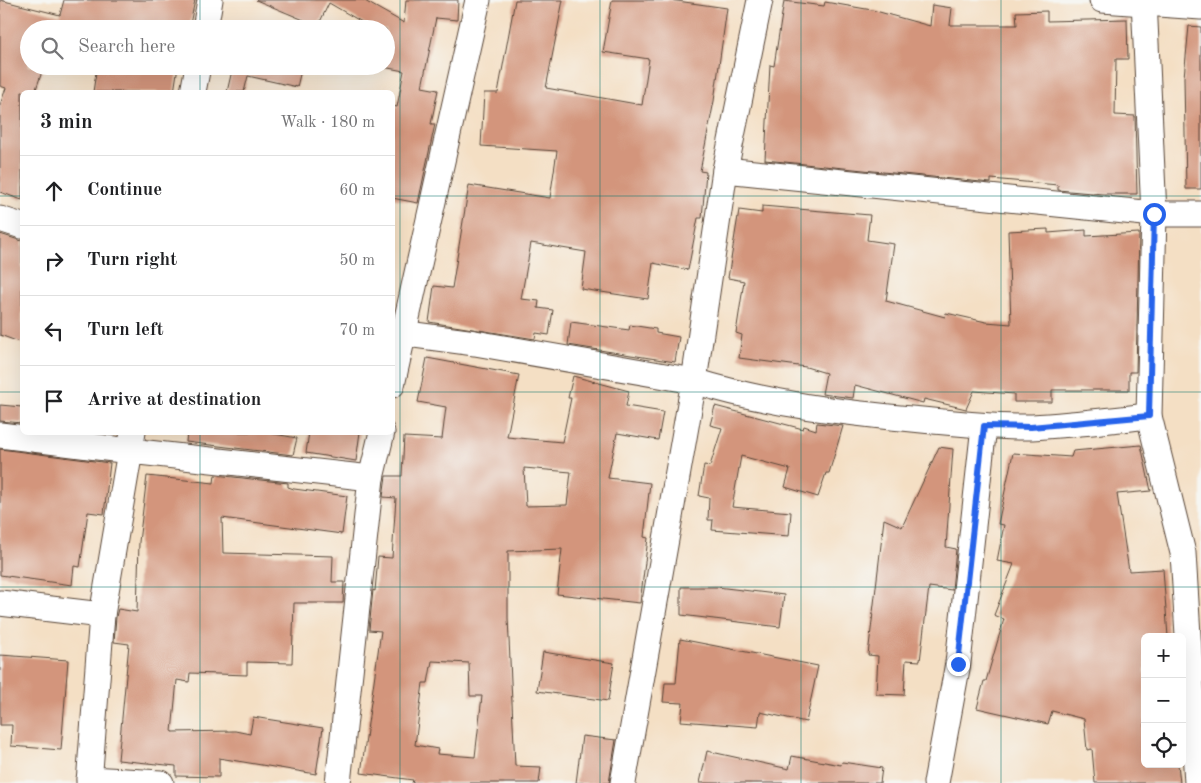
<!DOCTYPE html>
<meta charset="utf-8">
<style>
body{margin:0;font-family:"Old Standard TT",serif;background:#f2f2f2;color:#202124}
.controls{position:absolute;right:15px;bottom:15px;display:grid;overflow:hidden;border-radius:8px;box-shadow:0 5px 20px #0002}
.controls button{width:45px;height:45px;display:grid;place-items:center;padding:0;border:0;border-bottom:1px solid #e0e0e0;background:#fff;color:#202124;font:25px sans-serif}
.stop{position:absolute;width:15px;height:15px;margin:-11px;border:4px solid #2563eb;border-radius:50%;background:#fff}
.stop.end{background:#2563eb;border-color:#fff;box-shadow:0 1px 5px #0008}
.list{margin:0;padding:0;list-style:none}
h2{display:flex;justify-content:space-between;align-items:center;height:65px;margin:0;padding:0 20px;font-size:21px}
h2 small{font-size:16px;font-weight:400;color:#757577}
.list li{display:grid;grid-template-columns:32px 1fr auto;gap:15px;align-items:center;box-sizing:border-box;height:70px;padding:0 20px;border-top:1px solid #e0e0e0}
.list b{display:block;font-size:19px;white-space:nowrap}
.list em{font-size:16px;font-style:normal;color:#757577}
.icon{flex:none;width:28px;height:28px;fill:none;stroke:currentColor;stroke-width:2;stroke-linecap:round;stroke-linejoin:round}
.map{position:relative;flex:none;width:1201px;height:783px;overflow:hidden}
.search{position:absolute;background:#fff;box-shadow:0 5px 20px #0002;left:20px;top:20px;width:375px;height:55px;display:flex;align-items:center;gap:12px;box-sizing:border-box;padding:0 18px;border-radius:28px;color:#757577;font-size:19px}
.panel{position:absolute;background:#fff;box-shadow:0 5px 20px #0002;left:20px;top:90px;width:375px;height:345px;border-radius:8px}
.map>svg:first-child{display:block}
.building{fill:#d3957b;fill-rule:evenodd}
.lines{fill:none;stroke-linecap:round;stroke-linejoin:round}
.street-casing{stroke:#574537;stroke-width:27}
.street{stroke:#fff;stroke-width:25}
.route{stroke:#2563eb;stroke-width:6}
.grid{fill:none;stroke:#0f766e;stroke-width:1;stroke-opacity:0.55}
</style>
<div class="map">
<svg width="1201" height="783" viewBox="0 0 1201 783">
<rect width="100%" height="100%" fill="#f6f6f2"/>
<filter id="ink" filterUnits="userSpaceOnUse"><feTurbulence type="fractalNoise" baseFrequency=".02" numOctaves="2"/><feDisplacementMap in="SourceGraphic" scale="10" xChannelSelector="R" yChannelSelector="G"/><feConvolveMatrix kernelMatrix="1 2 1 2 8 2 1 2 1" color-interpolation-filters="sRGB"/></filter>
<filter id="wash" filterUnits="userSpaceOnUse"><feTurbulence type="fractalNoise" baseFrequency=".0096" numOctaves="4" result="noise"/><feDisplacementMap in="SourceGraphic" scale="20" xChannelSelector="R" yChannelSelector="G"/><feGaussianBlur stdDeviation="1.12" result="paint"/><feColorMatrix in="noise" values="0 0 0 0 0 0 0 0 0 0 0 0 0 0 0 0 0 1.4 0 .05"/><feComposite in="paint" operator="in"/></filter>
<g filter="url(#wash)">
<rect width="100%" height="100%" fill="#f4dfc4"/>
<g id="blocks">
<g class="building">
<path d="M 0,0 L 60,15 L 64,0 L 195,0 L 189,29 L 29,29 L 29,66 L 44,66 L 35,92 L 22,92 L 22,200 L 0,192 L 0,105 L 6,88 L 0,86 Z"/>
<path d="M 256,0 L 363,0 L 404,23 L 406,0 L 458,0 L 457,20 L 436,18 L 422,87 L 438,90 L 431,124 L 435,124 L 418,203 L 392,198 L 392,106 L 397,107 L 404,71 L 383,67 L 386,66 L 389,37 L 386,35 L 386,29 L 374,29 L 329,3 L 318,26 Z"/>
<path d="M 515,0 L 563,0 L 546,88 L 642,105 L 649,59 L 603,52 L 612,0 L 670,0 L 727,8 L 714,101 L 700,171 L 706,172 L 702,218 L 698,218 L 688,270 L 653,263 L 648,299 L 581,289 L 586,252 L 531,243 L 521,299 L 539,301 L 538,308 L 553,310 L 549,335 L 536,333 L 535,339 L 429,322 L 434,286 L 452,288 L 469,185 L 550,198 L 557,151 L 481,146 L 484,93 L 498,93 Z"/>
<path d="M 784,1 L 824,6 L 825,2 L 872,10 L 930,26 L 932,5 L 952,8 L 950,25 L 1017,25 L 1016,12 L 1047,11 L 1047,21 L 1127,19 L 1128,59 L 1116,59 L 1115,115 L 1135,116 L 1137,194 L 1103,194 L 1058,190 L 1058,185 L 991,179 L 991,183 L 765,160 L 770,65 L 774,66 Z"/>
<path d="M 1189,26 L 1201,27 L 1201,189 L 1186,189 L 1184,77 Z"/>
<path d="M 97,66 L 178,66 L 174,92 L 93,92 Z"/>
<path d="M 233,66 L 302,66 L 297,87 L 248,76 L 244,92 L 227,92 Z"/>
<path d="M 762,206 L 870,215 L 867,240 L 894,244 L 886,301 L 945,317 L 946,313 L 986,322 L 1011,324 L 1008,231 L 1048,229 L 1048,233 L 1086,230 L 1086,236 L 1139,233 L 1136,372 L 1129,372 L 1129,390 L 1052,390 L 1052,402 L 1014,402 L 1014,394 L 974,391 L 966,409 L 924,399 L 923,403 L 855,385 L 853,398 L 822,394 L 826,373 L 806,367 L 739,358 L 742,335 L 736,333 L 744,281 L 728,278 L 739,210 L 762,213 Z"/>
<path d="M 0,234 L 22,241 L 22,343 L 0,335 Z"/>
<path d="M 571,322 L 629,330 L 630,325 L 656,329 L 656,333 L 679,337 L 675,362 L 568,345 Z"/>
<path d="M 427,358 L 519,375 L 507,437 L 562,442 L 571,398 L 568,398 L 573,376 L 629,391 L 626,406 L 663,412 L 658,440 L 617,433 L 608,478 L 650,483 L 644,537 L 648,538 L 640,603 L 557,594 L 562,549 L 508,551 L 508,618 L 515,766 L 541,767 L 539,783 L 412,783 L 413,780 L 361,773 L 381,631 L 369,630 L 373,590 L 375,591 L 378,557 L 392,558 L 396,498 L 383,497 L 386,476 L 402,476 L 404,437 L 442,439 L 446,407 L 418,402 ZM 524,468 L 571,472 L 567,505 L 526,506 ZM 432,661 L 469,663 L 470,696 L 482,696 L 475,757 L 437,754 L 438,749 L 415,745 L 423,683 L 428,683 Z"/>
<path d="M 0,405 L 22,407 L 22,423 L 0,421 Z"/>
<path d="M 715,406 L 803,429 L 804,426 L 816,430 L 817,423 L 843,426 L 829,473 L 826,473 L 818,497 L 785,487 L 790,469 L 741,456 L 732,507 L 791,512 L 789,536 L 712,530 L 713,520 L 708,520 L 709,498 L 699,496 L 704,465 L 710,466 L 722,428 L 710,425 Z"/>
<path d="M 187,432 L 263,432 L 297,438 L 293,455 L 186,442 Z"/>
<path d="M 309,432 L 360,432 L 356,461 L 306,453 Z"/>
<path d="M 1141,445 L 1151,491 L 1117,494 L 1129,571 L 1163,569 L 1168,637 L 1145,637 L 1145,764 L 1178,764 L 1180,783 L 1095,783 L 1092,749 L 1087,750 L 1084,719 L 1052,711 L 1048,724 L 977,708 L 984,681 L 986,681 L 1004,619 L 994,615 L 1014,564 L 997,561 L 1004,525 L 998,524 L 1013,453 L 1071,457 L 1073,451 Z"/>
<path d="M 939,447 L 953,449 L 946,547 L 956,549 L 952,590 L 929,587 L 920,661 L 906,660 L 904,695 L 876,694 L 878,656 L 868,655 L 884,519 L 902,527 Z"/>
<path d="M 0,449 L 110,463 L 104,514 L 88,512 L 80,567 L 74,566 L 72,585 L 0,575 Z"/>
<path d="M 215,475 L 288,483 L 288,487 L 294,489 L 347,496 L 342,534 L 222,518 L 223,553 L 333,556 L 332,582 L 344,582 L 343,603 L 294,603 L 292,663 L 247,662 L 247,675 L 190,673 L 189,682 L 177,680 L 172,732 L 235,731 L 250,734 L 253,717 L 323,728 L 316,774 L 219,758 L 219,777 L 176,776 L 176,766 L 118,760 L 129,644 L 114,642 L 116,617 L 118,609 L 137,612 L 139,542 L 147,476 L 214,483 Z"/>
<path d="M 681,587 L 717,587 L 784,595 L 780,627 L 681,615 Z"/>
<path d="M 680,639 L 818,666 L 806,722 L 760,712 L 758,727 L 681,721 L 683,703 L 663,702 L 665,683 L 676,683 Z"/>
<path d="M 543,652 L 614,663 L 608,701 L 537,691 Z"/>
<path d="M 0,655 L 68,660 L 61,750 L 11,746 L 12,725 L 0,725 Z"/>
<path d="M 582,736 L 616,740 L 609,783 L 576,783 Z"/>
<path d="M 707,751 L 789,769 L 792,756 L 841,765 L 842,762 L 882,768 L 880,783 L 700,783 Z"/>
</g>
</g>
</g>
<g filter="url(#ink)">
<use href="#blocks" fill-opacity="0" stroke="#574537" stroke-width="1"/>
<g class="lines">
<g class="street-casing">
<g id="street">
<path d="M 1102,0 L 1201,7"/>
<path d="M 1144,0 L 1154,214 L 1149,416 L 1183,553 L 1197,783"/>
<path d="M 205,29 L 210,0"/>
<path d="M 193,92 L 198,66"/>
<path d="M 725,170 L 1154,214 L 1201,214"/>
<path d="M 0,219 L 22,226"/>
<path d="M 392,332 L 475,343 L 694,381 C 768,404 844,413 922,420 C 958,423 995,428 1032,427 C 1071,425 1110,420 1149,416"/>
<path d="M 392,385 L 478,0"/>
<path d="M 0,435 L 130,451 L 133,432"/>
<path d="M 0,603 L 102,615"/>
<path d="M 89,779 L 161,783"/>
<path d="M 89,783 L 102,615 L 130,451 L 371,478"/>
<path d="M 338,783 L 371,478 L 382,432"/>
<path d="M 623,783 L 694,381 L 725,170 L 760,0"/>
<path d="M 936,783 L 958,663 L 984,426"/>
</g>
</g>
<use href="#street" class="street"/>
</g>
</g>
<g class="lines" filter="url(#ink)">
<path class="route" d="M 958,664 L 984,426 L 1031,427 L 1149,416 L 1154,214"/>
</g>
<path class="grid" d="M 200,0 L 200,29M 400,0 L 400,783M 600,0 L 600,783M 801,0 L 801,783M 1001,0 L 1001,783M 200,66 L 200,92M 0,196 L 22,196M 392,196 L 1201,196M 0,392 L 22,392M 392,392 L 1201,392M 200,432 L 200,783M 0,587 L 1201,587"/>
</svg>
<div class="controls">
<button>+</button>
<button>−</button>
<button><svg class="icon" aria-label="locate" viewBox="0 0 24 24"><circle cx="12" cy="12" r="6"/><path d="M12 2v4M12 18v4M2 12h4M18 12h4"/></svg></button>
</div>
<div class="stop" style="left:1154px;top:214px"></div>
<div class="stop end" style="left:958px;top:664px"></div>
<div class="search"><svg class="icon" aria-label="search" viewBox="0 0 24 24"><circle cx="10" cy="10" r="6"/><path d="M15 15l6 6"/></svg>Search here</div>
<section class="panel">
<h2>3 min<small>Walk · 180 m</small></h2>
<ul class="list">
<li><svg class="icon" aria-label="ahead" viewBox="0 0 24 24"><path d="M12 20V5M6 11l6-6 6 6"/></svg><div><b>Continue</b></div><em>60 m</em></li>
<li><svg class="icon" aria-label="right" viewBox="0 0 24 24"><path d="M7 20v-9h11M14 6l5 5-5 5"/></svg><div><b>Turn right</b></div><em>50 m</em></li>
<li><svg class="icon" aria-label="left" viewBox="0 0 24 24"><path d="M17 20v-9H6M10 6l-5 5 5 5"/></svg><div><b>Turn left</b></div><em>70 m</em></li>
<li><svg class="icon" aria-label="arrive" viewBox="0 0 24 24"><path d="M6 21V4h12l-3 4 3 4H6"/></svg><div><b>Arrive at destination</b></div></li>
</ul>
</section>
</div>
